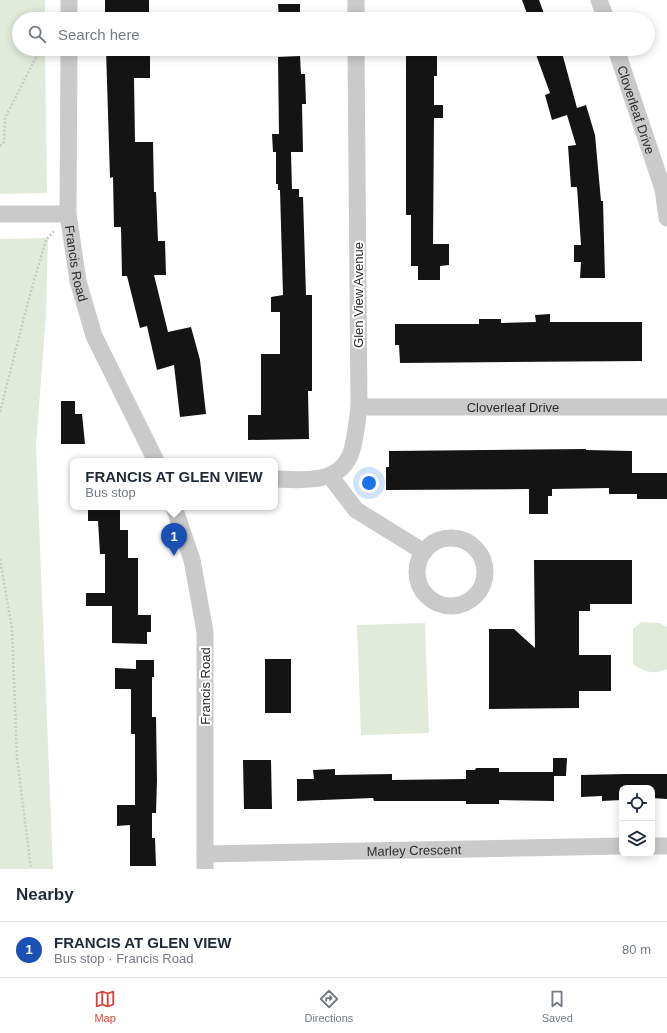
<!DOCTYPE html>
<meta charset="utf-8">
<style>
body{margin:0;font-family:Helvetica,sans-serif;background:#f2f2f3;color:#1f2937}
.controls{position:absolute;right:12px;bottom:12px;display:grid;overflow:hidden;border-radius:8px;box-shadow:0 2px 10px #0003}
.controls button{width:36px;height:36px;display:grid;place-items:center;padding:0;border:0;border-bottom:1px solid #e0e1e3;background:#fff;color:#1f2937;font:20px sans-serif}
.you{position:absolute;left:369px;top:483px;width:14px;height:14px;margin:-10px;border:3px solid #fff;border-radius:50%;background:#1a73e8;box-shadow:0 0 0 6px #1a73e833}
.badge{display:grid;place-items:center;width:26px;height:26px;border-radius:50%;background:#db4338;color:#fff;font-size:13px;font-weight:700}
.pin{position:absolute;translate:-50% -33px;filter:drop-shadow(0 1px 2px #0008)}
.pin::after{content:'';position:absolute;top:21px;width:14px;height:12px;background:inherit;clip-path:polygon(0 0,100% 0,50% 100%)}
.popup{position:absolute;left:70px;top:458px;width:208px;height:52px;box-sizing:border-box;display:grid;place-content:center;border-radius:8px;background:#fff;filter:drop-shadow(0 1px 3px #0005);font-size:13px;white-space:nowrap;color:#747a83}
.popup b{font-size:15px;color:#1f2937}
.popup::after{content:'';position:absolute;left:50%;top:100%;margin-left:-8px;border:8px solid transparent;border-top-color:#fff}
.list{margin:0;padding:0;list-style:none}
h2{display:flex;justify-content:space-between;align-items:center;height:52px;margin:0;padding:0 16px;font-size:17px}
h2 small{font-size:13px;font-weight:400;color:#747a83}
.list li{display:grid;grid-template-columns:26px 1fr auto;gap:12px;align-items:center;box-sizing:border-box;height:56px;padding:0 16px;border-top:1px solid #e0e1e3}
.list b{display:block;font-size:15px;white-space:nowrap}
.list p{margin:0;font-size:13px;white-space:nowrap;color:#747a83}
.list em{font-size:13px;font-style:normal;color:#747a83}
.icon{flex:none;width:22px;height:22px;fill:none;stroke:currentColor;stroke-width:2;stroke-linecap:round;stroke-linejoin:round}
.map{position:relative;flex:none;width:667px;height:869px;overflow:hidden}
.search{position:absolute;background:#fff;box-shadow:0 2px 10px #0003;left:12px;right:12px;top:12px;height:44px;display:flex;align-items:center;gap:10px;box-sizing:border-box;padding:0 14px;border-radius:22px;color:#747a83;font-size:15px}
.sheet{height:108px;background:#fff}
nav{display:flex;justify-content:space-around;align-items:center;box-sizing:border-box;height:56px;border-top:1px solid #e0e1e3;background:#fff;font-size:11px;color:#747a83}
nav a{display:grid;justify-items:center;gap:2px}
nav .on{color:#db4338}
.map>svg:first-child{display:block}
.green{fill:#e1eadb}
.building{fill:#141414}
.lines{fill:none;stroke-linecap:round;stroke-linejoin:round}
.path{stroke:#cacaca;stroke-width:2.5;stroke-dasharray:2 2;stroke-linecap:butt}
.minor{stroke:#cacaca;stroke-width:17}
.labels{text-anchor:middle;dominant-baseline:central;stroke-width:4;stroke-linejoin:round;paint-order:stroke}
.street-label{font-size:13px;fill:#2d2d2d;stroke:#fff}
</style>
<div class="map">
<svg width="667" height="869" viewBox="0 0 667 869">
<rect width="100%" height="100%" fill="#fff"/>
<g class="green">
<path d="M 0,0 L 45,0 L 45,19 L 19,19 L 19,49 L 45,49 L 47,193 L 0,194 Z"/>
<path d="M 48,238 L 46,315 L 36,446 L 53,869 L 0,869 L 0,239 Z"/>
<path d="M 641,622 L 660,623 L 667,627 L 667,669 C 655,675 643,672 633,664 L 633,629 Z"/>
<path d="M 425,623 L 429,733 L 361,735 L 357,625 Z"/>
</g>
<g class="building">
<rect x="105" y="0" width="44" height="19"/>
<path d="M 522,0 L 539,0 L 546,19 L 529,19 Z"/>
<path d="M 278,4 L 300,4 L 300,19 L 279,19 Z"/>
<path d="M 106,49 L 150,49 L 150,78 L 134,78 L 135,142 L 153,142 L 154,192 L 156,192 L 158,241 L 165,241 L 166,275 L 154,275 L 168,332 L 191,327 L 200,360 L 206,414 L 180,417 L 174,365 L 157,370 L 147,326 L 140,328 L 127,276 L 122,276 L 121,227 L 114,227 L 113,177 L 110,178 Z"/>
<path d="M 406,49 L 437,49 L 437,76 L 434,76 L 434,105 L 443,105 L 443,118 L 434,118 L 433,244 L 449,244 L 449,265 L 440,266 L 440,280 L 418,280 L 418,266 L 411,266 L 411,215 L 406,215 Z"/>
<path d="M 534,49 L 561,49 L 577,108 L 586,105 L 595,135 L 601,201 L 603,201 L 605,278 L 580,278 L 581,262 L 574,262 L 574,245 L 581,245 L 577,187 L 571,187 L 568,146 L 576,145 L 567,115 L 552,120 L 545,95 L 550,93 Z"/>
<path d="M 300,56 L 301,74 L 305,74 L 306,104 L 302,104 L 303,152 L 291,152 L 292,189 L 299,189 L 299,197 L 303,197 L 306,295 L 312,295 L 312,391 L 308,391 L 309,439 L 248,440 L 248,415 L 261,415 L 261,354 L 280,354 L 280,312 L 271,312 L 271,297 L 283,295 L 280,190 L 278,190 L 278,184 L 276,184 L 276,152 L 273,152 L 272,134 L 279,134 L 278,57 Z"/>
<path d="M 550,314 L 550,322 L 642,322 L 642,361 L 400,363 L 399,345 L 395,345 L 395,324 L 479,324 L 479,319 L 501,319 L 501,323 L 536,322 L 535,315 Z"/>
<path d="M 61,401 L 75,401 L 75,414 L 82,414 L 85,444 L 61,444 Z"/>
<path d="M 586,449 L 586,450 L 632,451 L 632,473 L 667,473 L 667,499 L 637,499 L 637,494 L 609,494 L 609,488 L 552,489 L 552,496 L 548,496 L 548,514 L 529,514 L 529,489 L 386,490 L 386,467 L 389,467 L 389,451 Z"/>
<path d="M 88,507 L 120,507 L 120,530 L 128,530 L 128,558 L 138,558 L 138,615 L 151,615 L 151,632 L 147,632 L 147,644 L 112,643 L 112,606 L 86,606 L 86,593 L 105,593 L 105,554 L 100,554 L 98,521 L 88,521 Z"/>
<path d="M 534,560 L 632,560 L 632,604 L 590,604 L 590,611 L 579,611 L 579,655 L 611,655 L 611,691 L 579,691 L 579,708 L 489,709 L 489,629 L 514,629 L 535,648 Z"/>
<rect x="265" y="659" width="26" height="54"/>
<path d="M 136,660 L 154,660 L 154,677 L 152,677 L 152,717 L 156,717 L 157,780 L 156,813 L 152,813 L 152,838 L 155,838 L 156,866 L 130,866 L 130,825 L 117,826 L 117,805 L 135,805 L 135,734 L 131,734 L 131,689 L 115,689 L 115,668 L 136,669 Z"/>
<path d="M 553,758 L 567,758 L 566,776 L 554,776 L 554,801 L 499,800 L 499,804 L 466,804 L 466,801 L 374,801 L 373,798 L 297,801 L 297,779 L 314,779 L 313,770 L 335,769 L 335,775 L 392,774 L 392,780 L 466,779 L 466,770 L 475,770 L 476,768 L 499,768 L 499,772 L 553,772 Z"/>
<path d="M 243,760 L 271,760 L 272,809 L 244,809 Z"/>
<path d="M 624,774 L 667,774 L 667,799 L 652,798 L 652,788 L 620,788 L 621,800 L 602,801 L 602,796 L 581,797 L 581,775 Z"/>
</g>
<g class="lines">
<g class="path">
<path d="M 0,146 L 4,142 L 5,118 L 35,59 L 45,49"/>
<path d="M 0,412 L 29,298 L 46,240 L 54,231"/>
<path d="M 0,559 L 12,629 L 17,758 L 31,869"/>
</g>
<g class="minor">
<path d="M 69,0 L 69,19"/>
<path d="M 356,0 L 356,19"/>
<path d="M 599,0 L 606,19"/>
<path id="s1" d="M 69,49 L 68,214 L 78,281 L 94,336 L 156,461"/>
<path id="s2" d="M 616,49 L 663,189 L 667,218"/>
<path d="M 0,214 L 68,214"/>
<path id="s3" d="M 359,407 L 667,407"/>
<path d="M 330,476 L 356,510 L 424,552"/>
<path d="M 275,479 C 303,480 342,485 352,450 C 356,436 357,421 359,407 L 356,49"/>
<path d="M 174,507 L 192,560 L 205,632 L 205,869"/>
<circle cx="451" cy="572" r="34"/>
<path d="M 652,846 L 667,846"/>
<path id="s4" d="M 205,854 L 622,846"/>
</g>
</g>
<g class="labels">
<g class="street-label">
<text stroke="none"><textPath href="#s2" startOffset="64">Cloverleaf Drive</textPath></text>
<text stroke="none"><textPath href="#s1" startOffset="215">Francis Road</textPath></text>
<text transform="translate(358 295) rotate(-90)">Glen View Avenue</text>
<text stroke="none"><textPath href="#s3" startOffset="154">Cloverleaf Drive</textPath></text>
<text transform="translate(205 686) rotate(-90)">Francis Road</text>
<text stroke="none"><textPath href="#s4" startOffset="209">Marley Crescent</textPath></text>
</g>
</g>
</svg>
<div class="controls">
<button><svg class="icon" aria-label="locate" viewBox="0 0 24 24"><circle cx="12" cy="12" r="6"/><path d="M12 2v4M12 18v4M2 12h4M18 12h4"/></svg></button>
<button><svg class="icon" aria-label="layers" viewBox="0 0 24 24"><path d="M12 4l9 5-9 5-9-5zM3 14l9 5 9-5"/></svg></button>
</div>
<div class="you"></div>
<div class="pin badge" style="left:174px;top:556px;background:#1a4fb4">1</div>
<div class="popup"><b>FRANCIS AT GLEN VIEW</b>Bus stop</div>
<div class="search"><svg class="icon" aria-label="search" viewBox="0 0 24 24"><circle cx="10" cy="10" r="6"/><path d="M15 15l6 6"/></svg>Search here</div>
</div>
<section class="sheet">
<h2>Nearby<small></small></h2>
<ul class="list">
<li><span class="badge" style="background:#1a4fb4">1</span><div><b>FRANCIS AT GLEN VIEW</b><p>Bus stop · Francis Road</p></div><em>80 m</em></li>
</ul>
</section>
<nav>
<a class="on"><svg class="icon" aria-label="map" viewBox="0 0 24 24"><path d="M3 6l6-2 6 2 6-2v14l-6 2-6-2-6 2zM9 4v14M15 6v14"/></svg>Map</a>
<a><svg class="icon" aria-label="directions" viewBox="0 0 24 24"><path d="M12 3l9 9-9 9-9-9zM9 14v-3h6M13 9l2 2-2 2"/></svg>Directions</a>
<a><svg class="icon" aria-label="saved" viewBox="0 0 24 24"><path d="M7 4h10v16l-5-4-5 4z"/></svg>Saved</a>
</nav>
